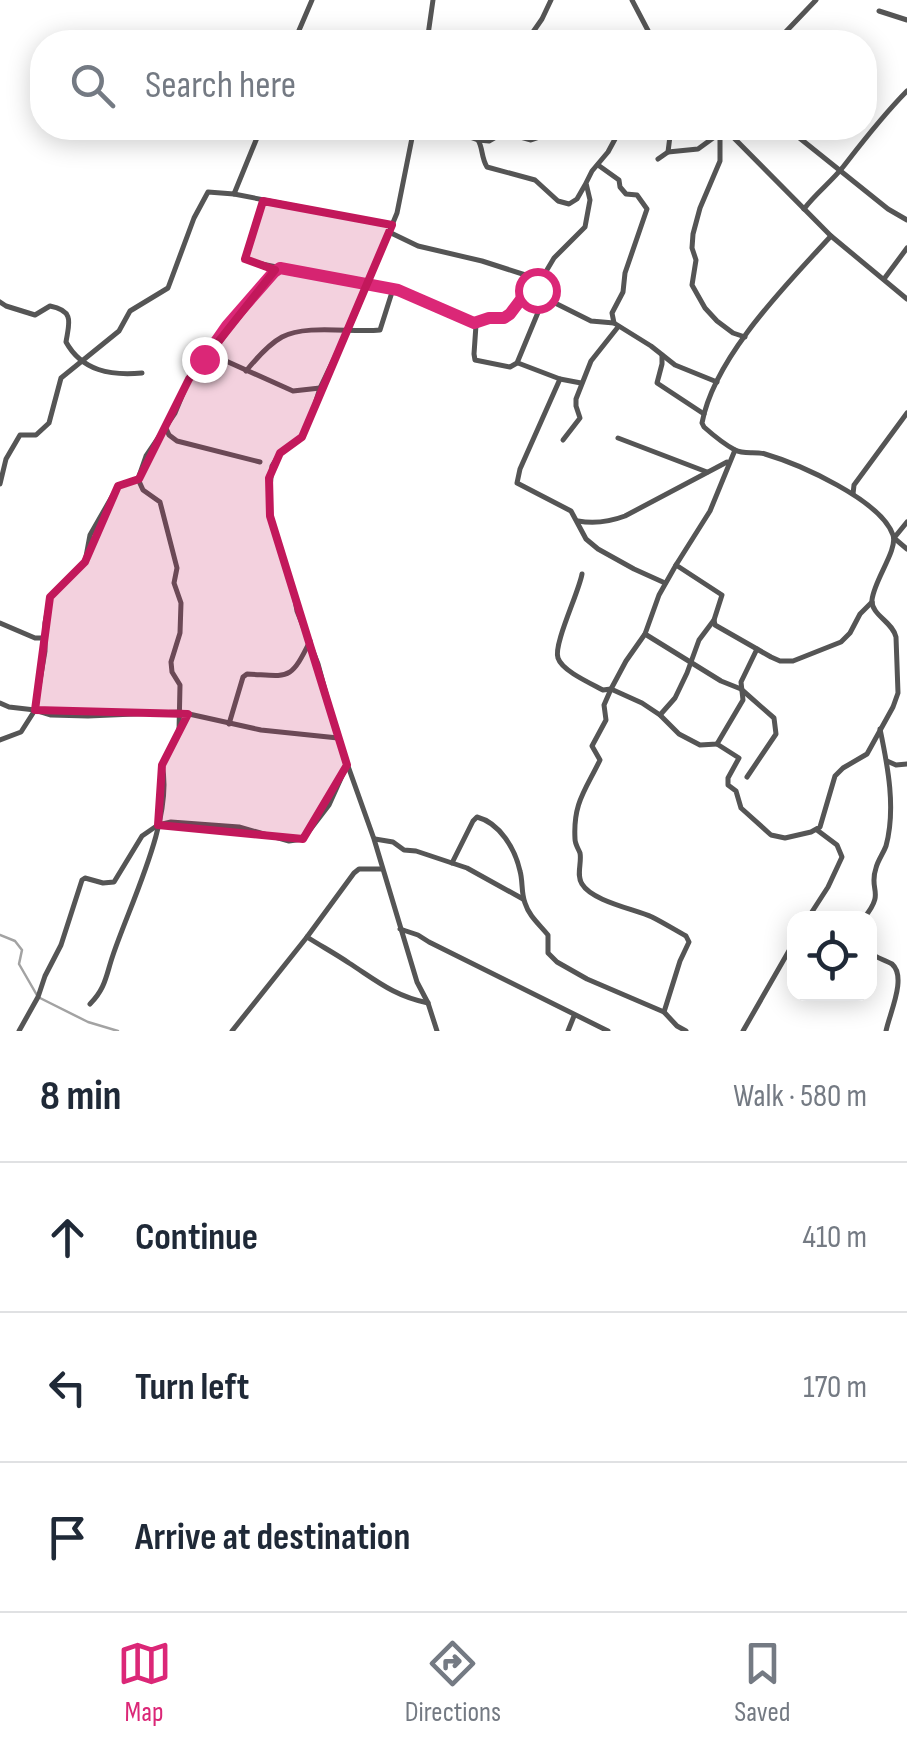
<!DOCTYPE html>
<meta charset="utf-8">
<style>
body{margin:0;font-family:"Sofia Sans Condensed",sans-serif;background:#f6f6f7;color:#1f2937}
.controls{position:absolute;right:30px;bottom:30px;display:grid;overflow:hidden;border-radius:20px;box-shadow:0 5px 25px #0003}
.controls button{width:90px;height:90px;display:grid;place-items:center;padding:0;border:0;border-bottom:2px solid #e0e1e3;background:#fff;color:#1f2937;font:50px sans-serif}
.stop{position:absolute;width:30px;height:30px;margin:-22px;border:8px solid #db2777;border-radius:50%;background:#fff}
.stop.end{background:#db2777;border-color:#fff;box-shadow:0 2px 10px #0008}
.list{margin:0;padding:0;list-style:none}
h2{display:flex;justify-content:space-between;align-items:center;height:130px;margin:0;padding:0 40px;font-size:42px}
h2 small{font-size:32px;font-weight:400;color:#747a83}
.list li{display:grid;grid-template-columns:65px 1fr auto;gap:30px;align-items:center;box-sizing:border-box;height:150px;padding:0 40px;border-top:2px solid #e0e1e3}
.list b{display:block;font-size:38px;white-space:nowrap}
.list em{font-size:32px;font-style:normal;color:#747a83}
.icon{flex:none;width:55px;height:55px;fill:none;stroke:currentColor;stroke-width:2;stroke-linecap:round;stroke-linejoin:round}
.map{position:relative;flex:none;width:907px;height:1031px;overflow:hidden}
.search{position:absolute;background:#fff;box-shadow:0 5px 25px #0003;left:30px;right:30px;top:30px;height:110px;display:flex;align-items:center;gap:25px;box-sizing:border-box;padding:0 35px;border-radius:40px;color:#747a83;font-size:38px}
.sheet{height:580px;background:#fff}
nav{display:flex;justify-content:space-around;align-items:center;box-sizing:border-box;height:140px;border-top:2px solid #e0e1e3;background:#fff;font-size:28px;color:#747a83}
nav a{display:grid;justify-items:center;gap:5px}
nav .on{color:#db2777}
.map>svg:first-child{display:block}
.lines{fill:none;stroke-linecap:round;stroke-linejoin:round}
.stream{stroke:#a3a3a3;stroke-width:2.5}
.street{stroke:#555;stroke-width:5}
.route{stroke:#db2777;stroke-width:12}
.marked{fill:#c2185b;fill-opacity:0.2;stroke:#c2185b;stroke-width:8;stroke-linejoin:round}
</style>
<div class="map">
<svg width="907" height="1031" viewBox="0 0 907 1031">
<rect width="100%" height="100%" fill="#fff"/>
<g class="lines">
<path class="stream" d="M 0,935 L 15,941 L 22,950 L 19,964 L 38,997 L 88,1022 L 118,1031"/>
<g class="street">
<path d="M 632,0 L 654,42"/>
<path d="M 879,11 L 907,20"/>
<path d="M 294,42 L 312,0"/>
<path d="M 427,42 L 433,0"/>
<path d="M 526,42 L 542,19 L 551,0"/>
<path d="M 776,42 L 816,0"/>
<path d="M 413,128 L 443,137 L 456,132 L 478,140 L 489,141 L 501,134 L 510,134 L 531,140 L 566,128"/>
<path d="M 414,128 L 397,213 L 354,317 L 320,388 L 311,417 L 302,437 L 280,453 L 272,466 L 269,499 L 270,516 L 294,594 L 297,611 L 318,664 L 338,738 L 374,839 L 417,982 L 428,1003 L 437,1031"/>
<path d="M 724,128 L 831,236 L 907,299"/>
<path d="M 787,128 L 888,209 L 907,220"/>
<path d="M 726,129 L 720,133 L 720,161 L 700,208 L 693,234 L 692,248 L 696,260 L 692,285 L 705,308 L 717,321 L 733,333 L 745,337"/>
<path d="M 478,140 C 483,148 481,157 487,167 L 535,180 L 558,201 L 569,204 L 577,199 L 585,185"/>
<path d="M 668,152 L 671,128"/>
<path d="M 658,159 L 668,152 L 698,149 L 720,133"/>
<path d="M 598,165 L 619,180 L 620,187 L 626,194 L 637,195 L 647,209 L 625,273 L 623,292 L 612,313 L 614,323"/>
<path d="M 234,194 L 392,225"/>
<path d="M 263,201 L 245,259 C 267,267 290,269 314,273 C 371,283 426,295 476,325 L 474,354 L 475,360 L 510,367 L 517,363 L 539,310 L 542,297 L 537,290 L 538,285 L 554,258 L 585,227 L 590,200 L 586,183 L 592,171 L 608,152 L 621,128"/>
<path d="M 804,209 C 815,194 831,182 843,167 C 864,140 883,115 907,91"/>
<path d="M 389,232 L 418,246 L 482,261 L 538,279 L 538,285 L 525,294 L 510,314 L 504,318 L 489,318 L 474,323"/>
<path d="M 884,279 L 907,248"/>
<path d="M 543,297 L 591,321 L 614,323 L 651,346 L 675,365 L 717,382"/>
<path d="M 0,302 L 6,306 L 35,315 L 50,306 C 75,311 69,323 66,342 C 82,371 111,376 142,373"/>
<path d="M 197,348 L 293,391 L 320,388"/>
<path d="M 662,355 L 662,364 L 657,383 L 704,414"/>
<path d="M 518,363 L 560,379 L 581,383"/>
<path d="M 246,371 C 255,360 269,344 282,337 C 306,324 352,333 380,330 L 393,289"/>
<path d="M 560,379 L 520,469 L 517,483 L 571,511 L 586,539 L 598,549 L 634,569 L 665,583"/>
<path d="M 165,426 L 169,435 L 177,441 L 260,462"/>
<path d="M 618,438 L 707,472"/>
<path d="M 563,440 L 580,418 L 576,406 L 576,399 L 591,361 L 618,327"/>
<path d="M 0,484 L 6,459 L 20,435 L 36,435 L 49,423 L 61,378 L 119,331 L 130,311 L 168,288 L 194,218 L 208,192 L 234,194 L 261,128"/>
<path d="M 853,494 L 854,485 L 907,413"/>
<path d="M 578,521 C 594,524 609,522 625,516 L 727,462"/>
<path d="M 907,522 L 894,538 L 907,549"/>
<path d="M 676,565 L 722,595 L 714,620 L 715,625 L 771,657 L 780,661 L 793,661 L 841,642 L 850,633 L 860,614 L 872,602"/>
<path d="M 582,574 C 579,592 553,645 558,658 C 562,671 592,684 603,690 L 611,689 L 642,703 L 660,715 L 679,734 L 700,745 L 717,744 L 743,700 L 741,682 L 757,649"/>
<path d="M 0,623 L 35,638 L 44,638"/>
<path d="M 645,634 L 721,681 L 741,689 L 774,718 L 776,734 L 747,777"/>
<path d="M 0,703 L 9,707 L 35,710 L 51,715 L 88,716 L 180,712 L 261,730 L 338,738"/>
<path d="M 660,715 L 675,698 L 687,673 L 699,640 L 714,620"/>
<path d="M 229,724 L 243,677 L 247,674 C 289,676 290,682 310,641"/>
<path d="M 0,740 L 21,732 L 35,710 L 45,651 L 45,623 L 50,597 L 85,562 L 90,535 L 118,486 L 138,479 L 146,456 L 175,413 L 189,379 L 239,311 L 274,272 L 280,268"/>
<path d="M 717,744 L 739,758 L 728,778 L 728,785 L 736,791 L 741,808 L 771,835 L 785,838 L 811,832 L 820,827 L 835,776 L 843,768 L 867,754 L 893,707 L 898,693 L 896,637 C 893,622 871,615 872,600 C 874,580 898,550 893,535 C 881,500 799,464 765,454 C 755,451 744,455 735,450 C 724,444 713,435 704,427 L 702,423 C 714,357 787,284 831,236"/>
<path d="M 887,761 L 896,765 L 907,764"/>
<path d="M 375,839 L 393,842 L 404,850 L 416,851 L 467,868 L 523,899"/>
<path d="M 452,863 L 473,821 L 477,817 C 500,823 515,849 520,871 C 523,881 521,893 525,903 C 529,916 539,924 548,935 L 548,953 L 557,962 L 587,979 L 664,1012 L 677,1026 L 686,1031"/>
<path d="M 808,918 L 828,887 L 842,857 L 837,845 L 817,830"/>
<path d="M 864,918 C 886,891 868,891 876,868 C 878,860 883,854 886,846 C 896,809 888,767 880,729"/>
<path d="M 400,929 L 418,935 L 429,942 L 608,1031"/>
<path d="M 307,937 C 321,946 336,954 349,963 C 377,981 394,996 428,1003"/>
<path d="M 870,953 C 877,958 885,960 892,964 C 907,977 890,1012 886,1031"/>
<path d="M 90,1004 C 106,988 106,975 113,955 C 130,904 174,818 162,765 L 179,731 L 180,685 L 172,672 L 171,662 L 180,633 L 181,603 L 174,583 L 177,568 L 160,502 L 143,490 L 138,479"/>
<path d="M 664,1012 L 680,961 L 689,942 L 686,936 C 675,930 664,923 652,917 C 634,909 592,901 582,884 C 576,875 582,863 580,853 C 578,848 575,844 575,839 C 573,803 585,791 600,760 L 592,746 L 606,720 L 604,705 L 611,689 L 626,661 L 645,634 L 659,595 L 676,565 L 710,511 L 735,450"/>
<path d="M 19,1031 L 38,997 L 45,976 L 61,945 L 82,880 L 85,878 L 103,883 L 114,882 L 142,836 L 158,825 L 171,822 L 239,827 L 289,841 L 303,839 L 329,805 L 347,765"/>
<path d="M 232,1031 L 307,937 L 354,873 L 359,869 L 381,869"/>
<path d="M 568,1031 L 574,1016"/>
<path d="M 743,1031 L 794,942"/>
</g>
</g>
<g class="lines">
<path class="route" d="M 204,359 L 227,326 L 274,272 L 280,268 L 398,290 L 474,323 L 489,318 L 504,318 L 510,314 L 525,294 L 538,285 L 537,290"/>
</g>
<path class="marked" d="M 263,201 L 392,225 L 302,437 L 280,453 L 269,478 L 270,516 L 347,765 L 303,839 L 158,825 L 162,765 L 188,714 L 35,710 L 50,597 L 85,562 L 118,486 L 139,479 L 189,379 L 275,270 L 245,259 Z"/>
</svg>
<div class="controls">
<button><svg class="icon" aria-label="locate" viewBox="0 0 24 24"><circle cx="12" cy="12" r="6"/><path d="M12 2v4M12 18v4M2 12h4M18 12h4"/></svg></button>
</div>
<div class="stop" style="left:537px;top:290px"></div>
<div class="stop end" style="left:204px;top:359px"></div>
<div class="search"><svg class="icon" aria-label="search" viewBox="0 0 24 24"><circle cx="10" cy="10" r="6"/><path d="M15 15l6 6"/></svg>Search here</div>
</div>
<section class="sheet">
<h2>8 min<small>Walk · 580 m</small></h2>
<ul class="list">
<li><svg class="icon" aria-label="ahead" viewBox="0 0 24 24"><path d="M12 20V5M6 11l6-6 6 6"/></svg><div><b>Continue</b></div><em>410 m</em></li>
<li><svg class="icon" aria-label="left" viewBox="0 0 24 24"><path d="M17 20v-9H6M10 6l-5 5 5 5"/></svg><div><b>Turn left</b></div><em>170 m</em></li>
<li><svg class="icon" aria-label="arrive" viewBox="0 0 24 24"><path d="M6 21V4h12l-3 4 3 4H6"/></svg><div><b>Arrive at destination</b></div></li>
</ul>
</section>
<nav>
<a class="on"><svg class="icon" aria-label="map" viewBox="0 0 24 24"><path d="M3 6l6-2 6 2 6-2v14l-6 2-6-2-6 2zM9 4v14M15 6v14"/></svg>Map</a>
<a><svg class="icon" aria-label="directions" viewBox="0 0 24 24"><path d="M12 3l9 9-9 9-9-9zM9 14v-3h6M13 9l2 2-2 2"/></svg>Directions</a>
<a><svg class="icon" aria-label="saved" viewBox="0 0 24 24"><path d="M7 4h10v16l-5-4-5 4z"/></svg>Saved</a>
</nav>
